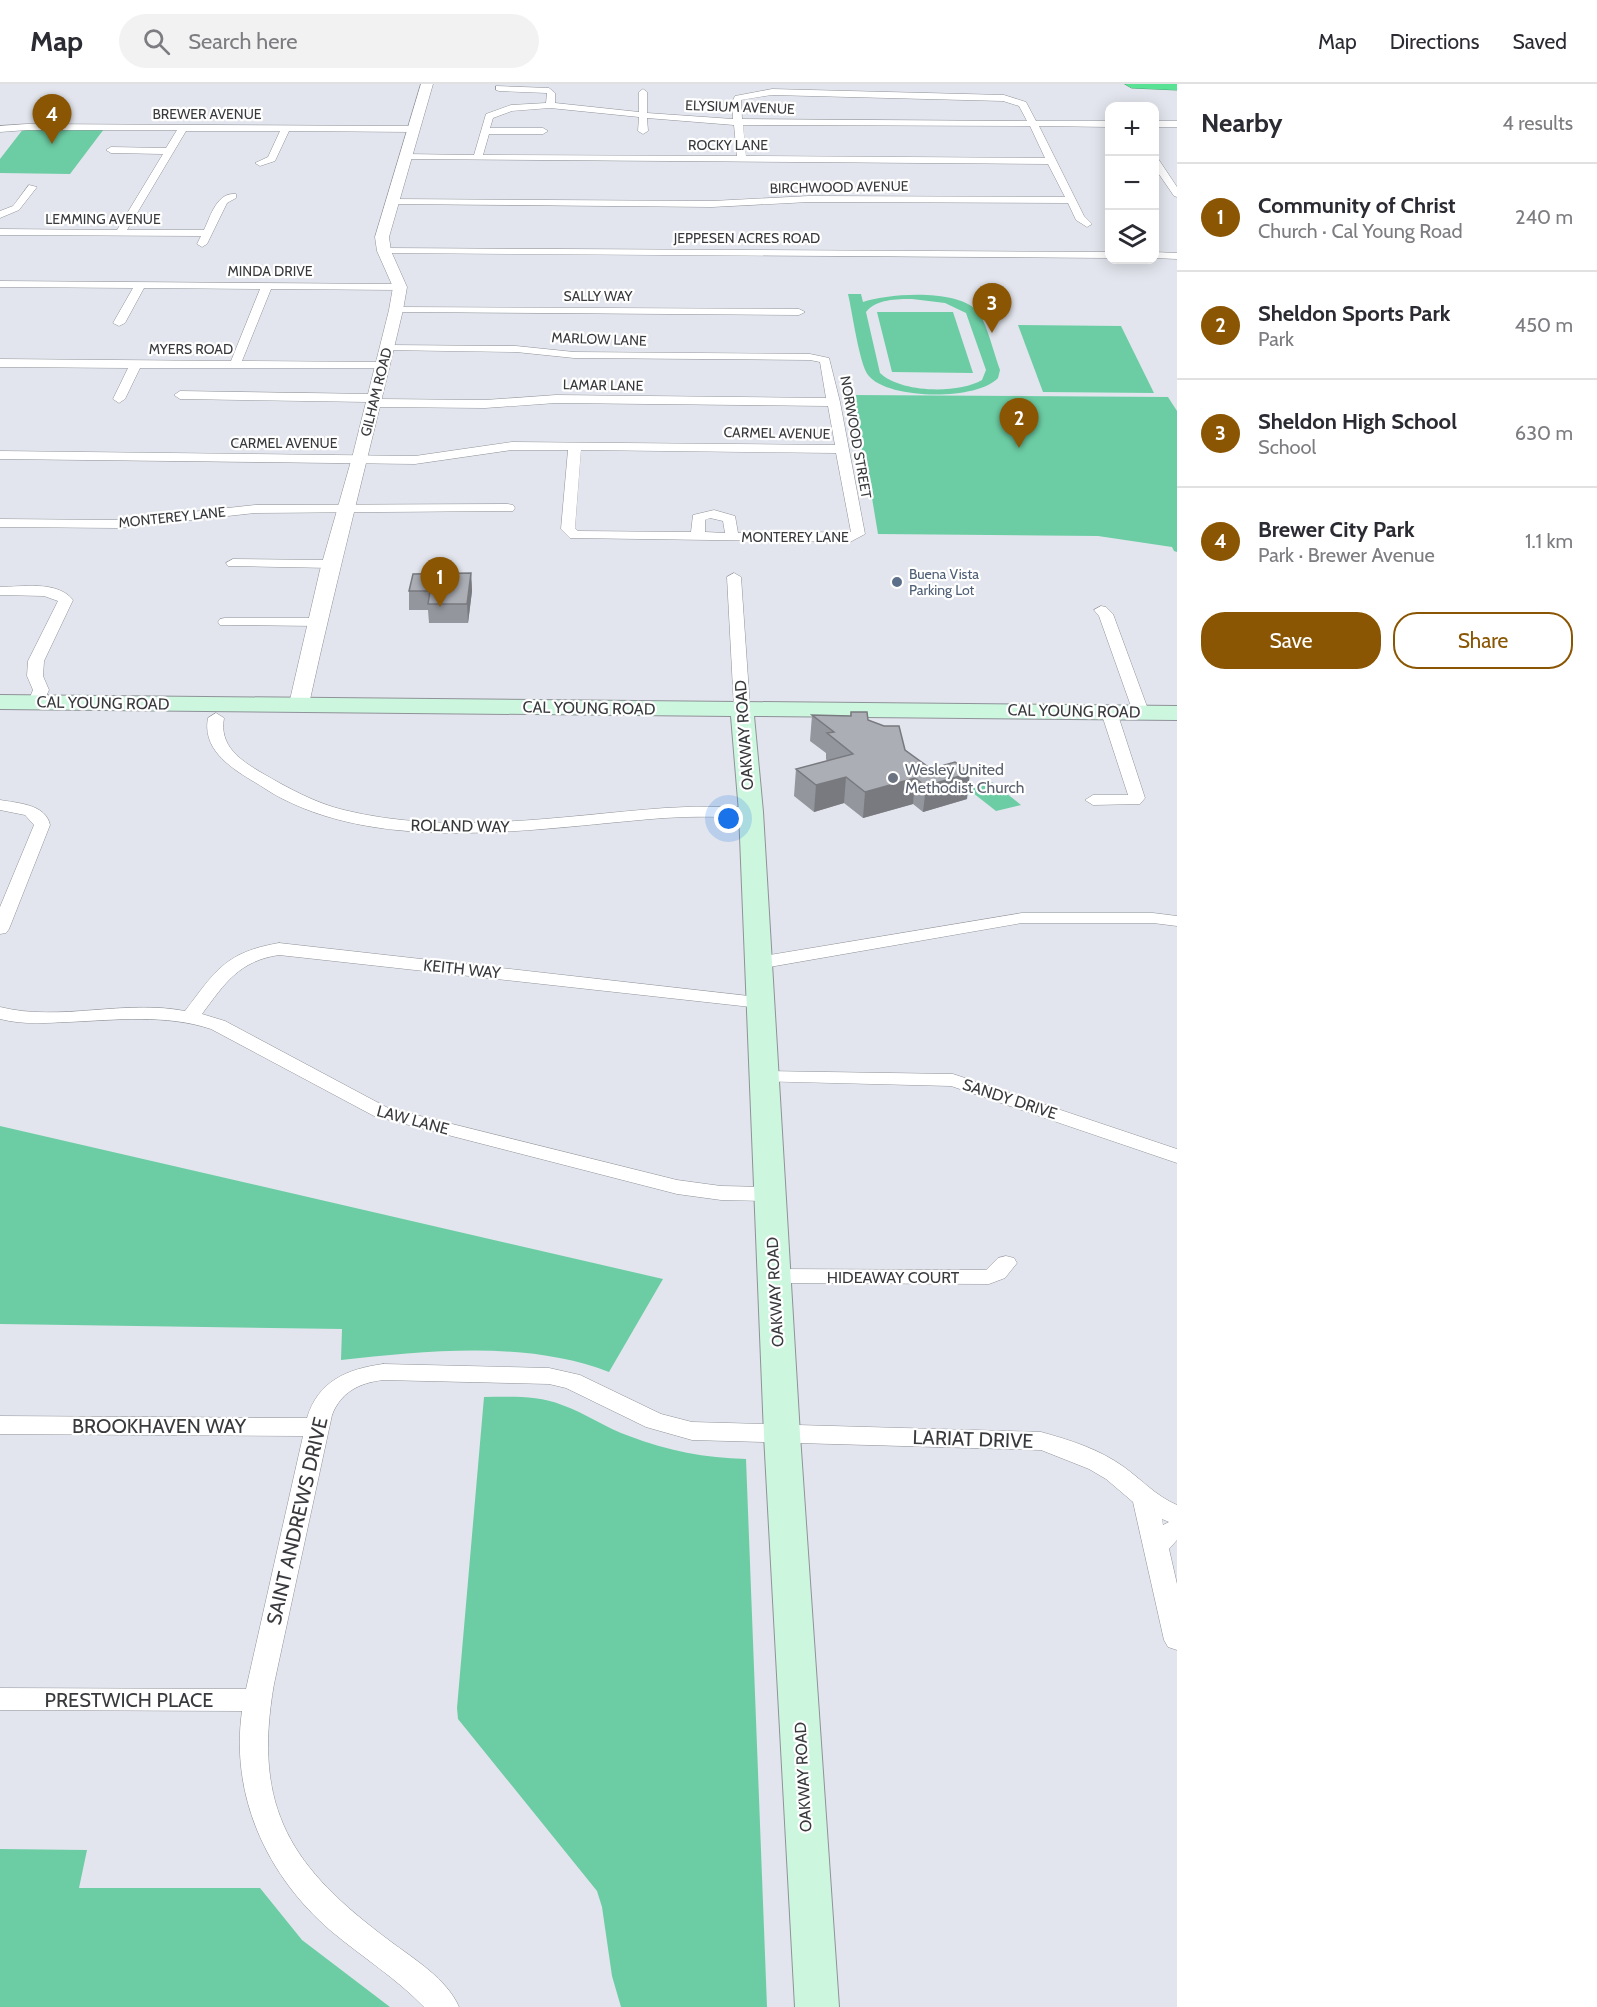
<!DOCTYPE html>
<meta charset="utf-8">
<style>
body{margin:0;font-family:Cabin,sans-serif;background:#f2f2f3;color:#2b2b33}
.controls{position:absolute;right:18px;top:18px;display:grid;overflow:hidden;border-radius:12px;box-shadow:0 3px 15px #0003}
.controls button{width:54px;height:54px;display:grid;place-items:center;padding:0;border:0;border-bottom:2px solid #e1e1e2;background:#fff;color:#2b2b33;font:30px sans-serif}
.you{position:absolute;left:729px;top:735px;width:21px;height:21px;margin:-15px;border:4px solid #fff;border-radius:50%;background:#1a73e8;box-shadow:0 0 0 9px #1a73e833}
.badge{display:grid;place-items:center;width:39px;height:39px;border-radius:50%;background:#8a5603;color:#fff;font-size:20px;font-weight:700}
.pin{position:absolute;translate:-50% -50px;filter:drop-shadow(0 2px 3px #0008)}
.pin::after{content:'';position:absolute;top:32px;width:21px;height:18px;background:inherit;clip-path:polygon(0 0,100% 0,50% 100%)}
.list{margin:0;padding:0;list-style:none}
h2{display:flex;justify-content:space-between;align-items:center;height:78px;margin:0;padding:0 24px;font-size:26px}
h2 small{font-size:20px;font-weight:400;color:#7c7c81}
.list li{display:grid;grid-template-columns:39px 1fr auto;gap:18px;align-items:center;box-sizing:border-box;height:108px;padding:0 24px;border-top:2px solid #e1e1e2}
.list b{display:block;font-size:22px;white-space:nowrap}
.list p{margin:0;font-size:20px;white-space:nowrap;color:#7c7c81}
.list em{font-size:20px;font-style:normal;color:#7c7c81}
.actions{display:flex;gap:12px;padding:18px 24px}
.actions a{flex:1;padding:14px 0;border:2px solid #8a5603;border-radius:24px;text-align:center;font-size:21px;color:#8a5603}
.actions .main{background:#8a5603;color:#fff}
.icon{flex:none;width:33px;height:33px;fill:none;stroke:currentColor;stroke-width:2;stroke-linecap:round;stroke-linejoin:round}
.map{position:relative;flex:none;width:1177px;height:1923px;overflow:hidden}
header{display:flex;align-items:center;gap:36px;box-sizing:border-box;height:84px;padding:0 30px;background:#fff;border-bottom:2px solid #e1e1e2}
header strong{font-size:28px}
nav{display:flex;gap:33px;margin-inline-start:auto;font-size:21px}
.search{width:420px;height:54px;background:#f2f2f3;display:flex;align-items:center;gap:15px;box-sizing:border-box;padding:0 21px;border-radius:33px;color:#7c7c81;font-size:22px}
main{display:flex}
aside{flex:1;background:#fff}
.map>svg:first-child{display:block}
.green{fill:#6ccda4;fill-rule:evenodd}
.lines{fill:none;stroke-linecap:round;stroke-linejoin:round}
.minor-casing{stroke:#8f9298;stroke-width:1}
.tertiary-casing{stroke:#8f9298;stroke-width:1}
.secondary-casing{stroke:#8f9298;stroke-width:2}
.motorway-casing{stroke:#4ca776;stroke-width:1}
.minor{fill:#fff;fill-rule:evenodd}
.tertiary{fill:#fff;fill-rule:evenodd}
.secondary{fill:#cdf6df;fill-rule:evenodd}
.motorway{fill:#57e294;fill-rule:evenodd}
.wall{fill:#93969c}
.shaded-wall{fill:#787a7f}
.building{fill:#abaeb5;stroke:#787a7f;stroke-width:1.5}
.service-dot{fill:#5c6f8a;stroke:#fff;stroke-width:2}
.worship-dot{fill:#6b7280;stroke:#fff;stroke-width:2}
.labels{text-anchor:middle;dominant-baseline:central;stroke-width:4.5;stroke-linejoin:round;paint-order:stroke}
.far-street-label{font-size:14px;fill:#393a3d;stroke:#fff}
.far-service-label{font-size:14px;fill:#4e5e75;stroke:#fff;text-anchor:start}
.street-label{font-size:16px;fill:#393a3d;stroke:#fff}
.worship-label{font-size:16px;fill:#5b616d;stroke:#fff;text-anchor:start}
.near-street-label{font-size:20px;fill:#393a3d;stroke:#fff}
</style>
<header>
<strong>Map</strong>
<div class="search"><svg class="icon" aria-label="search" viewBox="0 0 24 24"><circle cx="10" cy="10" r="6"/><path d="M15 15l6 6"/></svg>Search here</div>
<nav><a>Map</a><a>Directions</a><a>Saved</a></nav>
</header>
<main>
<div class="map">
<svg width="1177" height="1923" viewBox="0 0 1177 1923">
<rect width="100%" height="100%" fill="#e2e5ed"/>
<g class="green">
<path d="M 24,44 L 104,45 L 70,90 L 0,89 L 0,75 Z"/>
<path d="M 848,210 L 861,210 L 863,218 C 888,209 961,204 979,229 C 988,243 994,270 1000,286 L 998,294 C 977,317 887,316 868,291 C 859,279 852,226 848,210 ZM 912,215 L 945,219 L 966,229 L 986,286 L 982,296 C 958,310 901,309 880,289 L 866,228 C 876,215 897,215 912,215 Z"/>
<path d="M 877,228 L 953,228 L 973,289 L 892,288 Z"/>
<path d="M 1018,241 L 1121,242 L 1154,309 L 1043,308 Z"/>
<path d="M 850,311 L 1168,313 L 1177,327 L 1177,468 L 1174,467 L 1172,463 L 1098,452 L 878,450 L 870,402 Z"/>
<path d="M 992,698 L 1021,721 L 996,727 L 968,705 Z"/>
<path d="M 0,1042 L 663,1195 L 609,1288 C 525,1256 428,1267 341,1276 L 342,1245 L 0,1240 Z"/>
<path d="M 484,1313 C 511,1313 537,1311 562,1321 C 585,1329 606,1344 629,1352 C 668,1367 705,1374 746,1375 L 767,1923 L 621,1923 L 612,1892 L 602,1823 L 597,1807 L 458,1635 L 457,1624 Z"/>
<path d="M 0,1765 L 87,1766 L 79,1804 L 260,1804 L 302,1856 L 390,1923 L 0,1923 Z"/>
</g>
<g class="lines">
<g class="minor-casing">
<g id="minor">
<path d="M 496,2 L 549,4 L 555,9 L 555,19 L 639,28 L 639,8 L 643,5 L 647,8 L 647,29 L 733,35 L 732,18 L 735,12 L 772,5 L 1004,11 L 1026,18 L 1036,37 L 1110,37 L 1110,43 L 1039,42 L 1084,132 L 1092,140 L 1087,143 L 1076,136 L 1068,119 L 809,118 L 712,123 L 389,120 L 389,116 L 392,115 L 712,117 L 809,112 L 1065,113 L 1048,80 L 402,75 L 402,71 L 405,70 L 474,71 L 486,30 L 511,21 L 546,19 L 547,9 L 499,7 L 496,6 ZM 772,11 L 1003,17 L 1019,22 L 1027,37 L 742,35 L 741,16 ZM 550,24 L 639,33 L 638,47 L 643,50 L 648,47 L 647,34 L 734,41 L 737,72 L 483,71 L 489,50 L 543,50 L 548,47 L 543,44 L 490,44 L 493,34 L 512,27 ZM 743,41 L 1030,42 L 1045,74 L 746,72 Z"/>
<rect x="1154" y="37" width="23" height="6"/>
<path d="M 27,40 L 414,42 L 418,45 L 414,48 L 289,47 L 275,77 L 260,82 L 255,79 L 268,73 L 280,47 L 186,47 L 127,146 L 204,146 C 211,131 217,108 236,110 L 236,114 L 227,119 L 207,160 L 202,163 L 197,160 L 201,152 L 0,151 L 0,145 L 117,146 L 163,70 L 111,69 L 106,66 L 111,63 L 166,64 L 177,46 L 27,46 L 0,48 L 0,42 Z"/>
<path d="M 1154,72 L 1157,73 L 1177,103 L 1177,113 L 1174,112 L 1154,83 Z"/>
<path d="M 29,101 L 37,103 L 19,126 L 0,134 L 0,127 L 13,122 Z"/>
<path d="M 384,164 L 1110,168 L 1110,174 L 380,169 L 380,165 Z"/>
<path d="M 1154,168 L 1177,169 L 1177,175 L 1154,174 Z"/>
<path d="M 0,197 L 400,200 L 405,203 L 400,206 L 271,205 L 242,277 L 382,278 L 388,282 L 386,284 L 140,284 L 125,315 L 119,319 L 113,315 L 128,284 L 0,283 L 0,275 L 231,277 L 260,205 L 144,204 L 125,239 L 119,242 L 113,239 L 133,204 L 0,203 Z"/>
<path d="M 396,223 L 799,225 L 805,228 L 799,231 L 392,228 L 390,226 Z"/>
<path d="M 387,261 L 516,262 L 574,268 L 810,270 L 829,274 L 840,318 L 865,450 L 850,458 L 570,454 L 561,445 L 568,366 L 512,366 L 415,380 L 0,375 L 0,367 L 415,372 L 512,358 L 835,361 L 828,322 L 556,319 L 485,324 L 373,323 L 369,322 L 368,318 L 180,315 L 174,311 L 180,307 L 374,310 L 378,311 L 379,315 L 485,316 L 556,311 L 826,314 L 820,278 L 810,276 L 574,274 L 516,268 L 383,266 L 381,264 ZM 581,366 L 836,369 L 851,448 L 738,449 L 735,432 L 714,426 L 693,431 L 691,448 L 578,447 L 575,444 ZM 710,434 L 723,437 L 725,449 L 705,448 L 705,436 Z"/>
<path d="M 508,420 L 513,421 L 515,424 L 513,427 L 255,429 L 118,444 L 0,443 L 0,435 L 118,436 L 255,421 Z"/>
<path d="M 233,475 L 331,476 L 338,480 L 331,484 L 228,482 L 226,479 Z"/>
<path d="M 734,489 L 741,493 L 750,624 L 742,629 L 734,624 L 727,493 Z"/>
<path d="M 0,503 C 22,503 57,496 73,516 L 44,577 L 43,592 L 49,606 L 42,621 L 30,621 L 28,618 L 33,606 L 27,592 L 28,577 L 58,517 L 44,512 L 0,511 Z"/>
<path d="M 1101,522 L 1106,523 L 1113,530 L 1149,628 L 1147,631 L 1135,631 L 1133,628 L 1099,532 L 1094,526 Z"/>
<path d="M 225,534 L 319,534 L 326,538 L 319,542 L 220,541 L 218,538 L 220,535 Z"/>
<path d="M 1109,623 L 1117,628 L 1145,714 L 1140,720 L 1093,721 L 1085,716 L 1093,711 L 1128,711 L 1101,628 Z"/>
<path d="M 216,629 L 224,634 C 219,662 240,676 262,689 C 288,704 315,719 344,726 C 450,752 558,732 665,724 C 693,722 722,723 751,723 L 759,728 L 751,733 C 722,733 693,732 664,734 C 546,743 393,771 283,715 C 272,710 262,702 251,696 C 228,682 202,664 208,634 Z"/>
<path d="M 0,716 C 17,719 46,720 50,741 L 9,845 L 6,849 L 0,850 L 0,823 L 34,741 L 25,731 L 0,726 Z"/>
<path d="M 1022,829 L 1153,829 L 1177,832 L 1177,842 L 1153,839 L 1022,839 L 758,885 L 751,883 L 749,879 L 751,875 L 758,873 Z"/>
<path d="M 279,859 L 767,914 L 770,918 L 767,922 L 760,924 L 279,871 C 239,877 225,899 202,930 L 225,937 L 388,1024 L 677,1096 L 721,1102 L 769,1103 L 776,1105 L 780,1110 L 776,1115 L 769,1117 L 721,1116 L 677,1110 L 374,1032 L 211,945 C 165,930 117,936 69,938 C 46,939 23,941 0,935 L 0,923 C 60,938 124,915 185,927 C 216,886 226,868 279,859 Z"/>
<path d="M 764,987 L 953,990 L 1177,1065 L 1177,1079 L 951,1002 L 757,997 L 754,993 L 757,989 Z"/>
<path d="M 1006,1172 L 1014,1174 L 1017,1179 L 1005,1194 L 989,1200 L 774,1199 L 766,1197 L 763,1192 L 766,1187 L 774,1185 L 986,1186 L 998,1174 Z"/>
<path d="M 383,1280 L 549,1284 L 580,1291 L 661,1330 L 692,1338 L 1041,1348 C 1070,1356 1099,1365 1124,1383 C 1142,1396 1156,1412 1177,1421 L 1177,1456 L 1169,1465 L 1177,1500 L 1177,1566 L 1168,1563 L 1164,1556 L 1133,1418 L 1106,1395 L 1089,1385 L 1041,1366 L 692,1356 L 646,1343 L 566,1304 L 549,1300 L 383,1296 C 359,1299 341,1308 332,1331 L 274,1600 C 252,1726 292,1784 390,1857 C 414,1875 447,1895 459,1923 L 424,1923 C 396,1894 362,1873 331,1847 C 267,1792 230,1712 242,1627 L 0,1626 L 0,1604 L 246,1605 L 303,1352 L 0,1350 L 0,1332 L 307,1334 C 318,1297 347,1285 383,1280 ZM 1162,1435 L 1169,1438 L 1163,1441 Z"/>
</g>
</g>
<g class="tertiary-casing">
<path id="tertiary" d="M 421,0 L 433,0 L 389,153 L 391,167 L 407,203 L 403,226 C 372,358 338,488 309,620 L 306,624 L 292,624 L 289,620 L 320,486 L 353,370 L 389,226 L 393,203 L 377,167 L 375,153 Z"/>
</g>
<g class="secondary-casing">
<path id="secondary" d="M 0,611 L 1177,622 L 1177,636 L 754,632 L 763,728 L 800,1351 L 839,1923 L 795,1923 L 764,1351 L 739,728 L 731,632 L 0,625 Z"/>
</g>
<g class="motorway-casing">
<path id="motorway" d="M 1125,0 L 1177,0 L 1177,6 L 1132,4 Z"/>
</g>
<use href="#minor" class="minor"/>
<use href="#tertiary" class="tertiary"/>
<use href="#secondary" class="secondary"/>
<use href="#motorway" class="motorway"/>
</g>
<g class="wall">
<path d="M 471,489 L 472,507 L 468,539 L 429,539 L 428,526 L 409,526 L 409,507 Z"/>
<path d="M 851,628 L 868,636 L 967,715 L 923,728 L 913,720 L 863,734 L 844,719 L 814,728 L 794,712 L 796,685 L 827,677 L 826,675 L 826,669 L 810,657 L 812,631 L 850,632 Z"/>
</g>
<g class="shaded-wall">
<path d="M 471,489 L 472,507 L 468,539 L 467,520 Z"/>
<path d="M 970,689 L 967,715 L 923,728 L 926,702 Z"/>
<path d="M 846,693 L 844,719 L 814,728 L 816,701 Z"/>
<path d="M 915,694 L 913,720 L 863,734 L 865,708 Z"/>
</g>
<g class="building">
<path d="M 471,489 L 467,520 L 428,520 L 430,507 L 409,507 L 413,490 Z"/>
<path d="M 851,628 L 867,628 L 868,636 L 884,642 L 899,642 L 905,666 L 931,685 L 955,678 L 970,689 L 926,702 L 915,694 L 865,708 L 846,693 L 816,701 L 796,685 L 853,670 L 827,649 L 834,648 L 812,631 L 851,632 Z"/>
</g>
<circle class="service-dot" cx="897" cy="498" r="6"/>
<circle class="worship-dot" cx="893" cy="694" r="6"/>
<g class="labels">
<g class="far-street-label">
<text transform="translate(740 23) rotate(2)">ELYSIUM AVENUE</text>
<text x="207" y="30">BREWER AVENUE</text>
<text x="728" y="61">ROCKY LANE</text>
<text transform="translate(839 103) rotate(-1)">BIRCHWOOD AVENUE</text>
<text x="103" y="135">LEMMING AVENUE</text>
<text x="747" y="154">JEPPESEN ACRES ROAD</text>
<text x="270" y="187">MINDA DRIVE</text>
<text x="598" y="212">SALLY WAY</text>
<text transform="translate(599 255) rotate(2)">MARLOW LANE</text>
<text x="191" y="265">MYERS ROAD</text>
<text transform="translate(603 301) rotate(1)">LAMAR LANE</text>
<text transform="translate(376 308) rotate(-76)">GILHAM ROAD</text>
<text transform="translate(777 349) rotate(1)">CARMEL AVENUE</text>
<text transform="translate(856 353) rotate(80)">NORWOOD STREET</text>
<text x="284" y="359">CARMEL AVENUE</text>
<text transform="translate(172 433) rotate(-6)">MONTEREY LANE</text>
<text x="795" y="453">MONTEREY LANE</text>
</g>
<g class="far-service-label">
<text x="909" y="490">Buena Vista<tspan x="909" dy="16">Parking Lot</tspan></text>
</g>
<g class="street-label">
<text transform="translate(103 619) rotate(1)">CAL YOUNG ROAD</text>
<text transform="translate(589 624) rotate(1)">CAL YOUNG ROAD</text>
<text transform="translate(1074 627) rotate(1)">CAL YOUNG ROAD</text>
<text transform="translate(744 651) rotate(-94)">OAKWAY ROAD</text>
<text transform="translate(460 742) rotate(1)">ROLAND WAY</text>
<text transform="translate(462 885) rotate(6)">KEITH WAY</text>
<text transform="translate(1010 1015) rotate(18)">SANDY DRIVE</text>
<text transform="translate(413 1036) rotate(15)">LAW LANE</text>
<text x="893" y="1193">HIDEAWAY COURT</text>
<text transform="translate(775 1208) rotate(-93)">OAKWAY ROAD</text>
<text transform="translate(803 1693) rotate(-93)">OAKWAY ROAD</text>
</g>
<g class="worship-label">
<text x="905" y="685">Wesley United<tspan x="905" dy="18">Methodist Church</tspan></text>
</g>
<g class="near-street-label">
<text x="159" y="1342">BROOKHAVEN WAY</text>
<text transform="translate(973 1355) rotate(2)">LARIAT DRIVE</text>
<text transform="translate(297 1437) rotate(-77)">SAINT ANDREWS DRIVE</text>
<text x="129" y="1616">PRESTWICH PLACE</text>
</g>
</g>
</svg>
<div class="controls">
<button>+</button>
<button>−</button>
<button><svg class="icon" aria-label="layers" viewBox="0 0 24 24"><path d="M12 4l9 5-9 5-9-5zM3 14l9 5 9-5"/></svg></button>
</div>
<div class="you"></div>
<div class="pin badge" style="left:440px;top:523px">1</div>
<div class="pin badge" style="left:1019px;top:364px">2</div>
<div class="pin badge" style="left:992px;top:249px">3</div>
<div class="pin badge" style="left:52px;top:60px">4</div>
</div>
<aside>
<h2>Nearby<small>4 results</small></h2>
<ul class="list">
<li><span class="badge">1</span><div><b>Community of Christ</b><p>Church · Cal Young Road</p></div><em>240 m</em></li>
<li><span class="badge">2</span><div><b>Sheldon Sports Park</b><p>Park</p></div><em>450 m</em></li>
<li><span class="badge">3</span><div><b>Sheldon High School</b><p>School</p></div><em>630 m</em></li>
<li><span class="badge">4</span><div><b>Brewer City Park</b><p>Park · Brewer Avenue</p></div><em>1.1 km</em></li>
</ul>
<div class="actions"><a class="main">Save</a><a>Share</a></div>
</aside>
</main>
